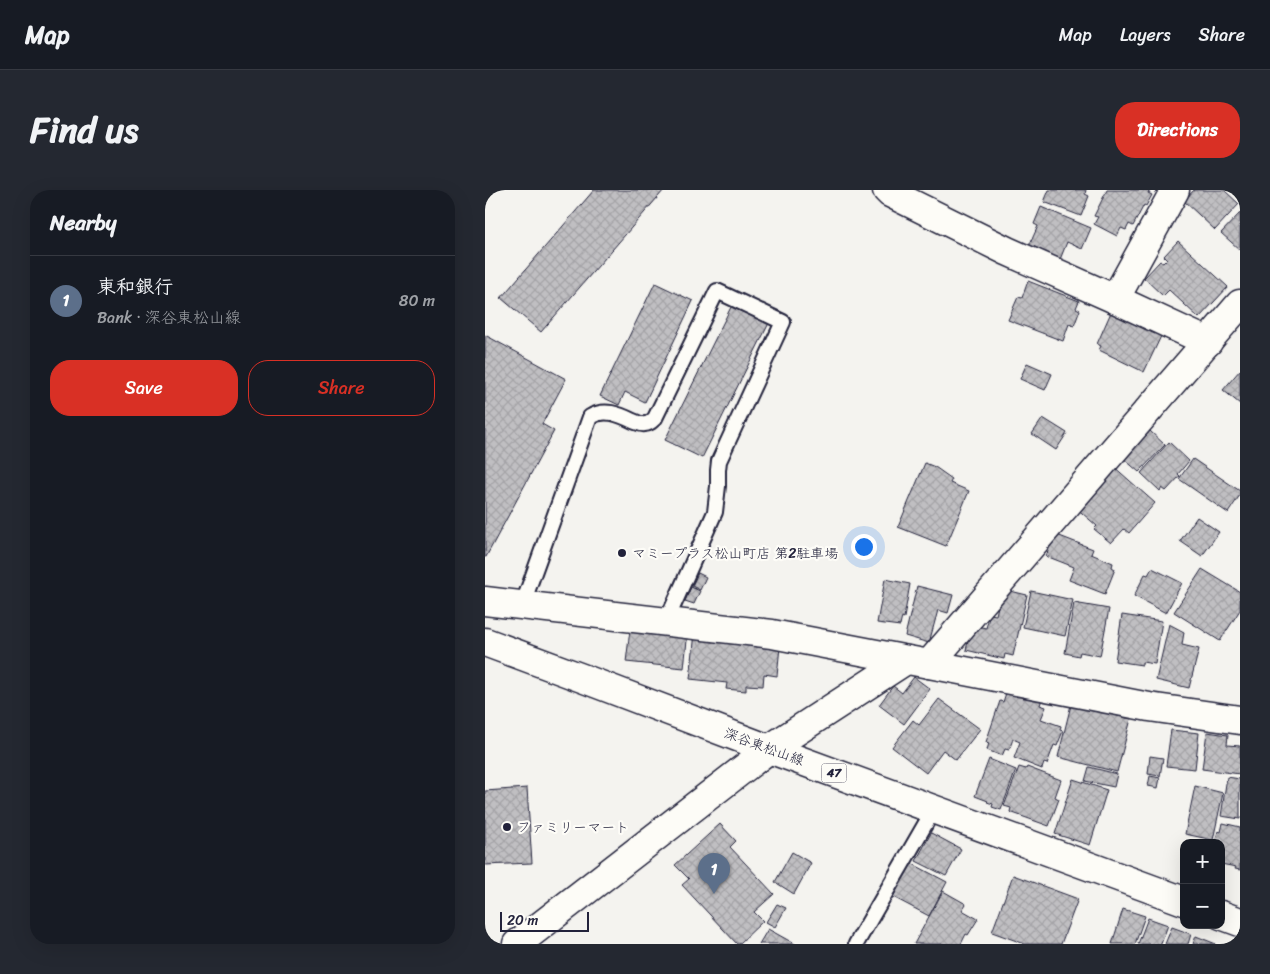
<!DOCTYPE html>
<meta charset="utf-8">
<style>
body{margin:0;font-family:Sriracha,"Klee One",sans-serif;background:#242831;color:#f1f3f6}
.controls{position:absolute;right:15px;bottom:15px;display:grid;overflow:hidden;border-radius:10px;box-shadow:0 5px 20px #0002}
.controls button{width:45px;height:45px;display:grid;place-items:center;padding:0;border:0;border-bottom:1px solid #363941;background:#171b24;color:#f1f3f6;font:25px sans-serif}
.scale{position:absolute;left:15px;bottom:12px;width:89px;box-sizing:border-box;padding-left:5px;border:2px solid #22223b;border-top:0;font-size:14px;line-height:18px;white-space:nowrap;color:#22223b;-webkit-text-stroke:4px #fdfcf7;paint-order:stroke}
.you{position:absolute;left:378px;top:356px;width:18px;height:18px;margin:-12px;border:4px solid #fff;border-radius:50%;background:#1a73e8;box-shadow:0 0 0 8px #1a73e833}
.badge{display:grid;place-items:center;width:32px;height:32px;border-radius:50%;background:#d93025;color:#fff;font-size:16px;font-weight:700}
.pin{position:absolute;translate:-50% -41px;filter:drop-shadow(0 1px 2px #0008)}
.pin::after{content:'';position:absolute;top:26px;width:18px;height:15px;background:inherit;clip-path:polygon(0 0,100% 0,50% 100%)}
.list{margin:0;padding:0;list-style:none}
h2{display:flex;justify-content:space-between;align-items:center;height:65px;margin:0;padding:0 20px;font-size:21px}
h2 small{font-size:16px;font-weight:400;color:#9ea1a6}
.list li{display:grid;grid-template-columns:32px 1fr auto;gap:15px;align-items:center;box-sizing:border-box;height:90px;padding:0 20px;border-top:1px solid #363941}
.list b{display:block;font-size:19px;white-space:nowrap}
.list p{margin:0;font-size:16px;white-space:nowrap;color:#9ea1a6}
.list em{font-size:16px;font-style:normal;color:#9ea1a6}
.actions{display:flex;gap:10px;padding:15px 20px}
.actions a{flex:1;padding:11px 0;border:1px solid #d93025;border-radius:20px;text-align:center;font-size:18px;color:#d93025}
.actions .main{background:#d93025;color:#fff}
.map{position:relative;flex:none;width:755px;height:754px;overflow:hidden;border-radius:20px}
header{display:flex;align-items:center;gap:30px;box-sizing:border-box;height:70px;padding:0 25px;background:#171b24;border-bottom:1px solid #363941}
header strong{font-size:24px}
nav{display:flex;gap:28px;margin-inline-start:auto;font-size:18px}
.intro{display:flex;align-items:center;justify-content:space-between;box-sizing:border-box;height:120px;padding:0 30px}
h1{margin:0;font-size:35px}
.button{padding:12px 22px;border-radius:20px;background:#d93025;color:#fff;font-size:18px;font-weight:700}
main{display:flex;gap:30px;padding:0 30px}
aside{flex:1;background:#171b24;border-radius:20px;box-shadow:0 5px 20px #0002}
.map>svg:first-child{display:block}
.building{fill:url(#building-cross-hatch);stroke:#22223b}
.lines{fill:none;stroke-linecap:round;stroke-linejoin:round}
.lane-casing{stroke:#22223b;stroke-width:18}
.street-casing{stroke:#22223b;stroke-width:31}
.primary-casing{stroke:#22223b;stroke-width:31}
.lane{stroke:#fdfcf7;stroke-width:14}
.street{stroke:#fdfcf7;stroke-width:28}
.primary{stroke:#fdfcf7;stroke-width:28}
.poi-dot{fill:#22223b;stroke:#fdfcf7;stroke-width:2}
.labels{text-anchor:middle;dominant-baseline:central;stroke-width:4.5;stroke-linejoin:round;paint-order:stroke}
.shield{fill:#fdfcf7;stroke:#646373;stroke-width:1}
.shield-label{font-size:12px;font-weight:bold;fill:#22223b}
.poi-label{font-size:14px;fill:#22223b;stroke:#fdfcf7;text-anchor:start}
.street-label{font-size:14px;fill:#22223b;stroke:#fdfcf7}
</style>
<header>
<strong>Map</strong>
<nav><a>Map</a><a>Layers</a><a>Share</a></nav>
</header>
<div class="intro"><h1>Find us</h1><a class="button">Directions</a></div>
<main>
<aside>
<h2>Nearby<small></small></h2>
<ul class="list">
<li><span class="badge" style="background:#5c6f8a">1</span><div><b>東和銀行</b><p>Bank · 深谷東松山線</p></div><em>80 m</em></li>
</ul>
<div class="actions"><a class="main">Save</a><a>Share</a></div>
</aside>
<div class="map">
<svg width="755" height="754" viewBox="0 0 755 754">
<defs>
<pattern id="building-cross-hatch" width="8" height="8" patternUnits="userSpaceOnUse" patternTransform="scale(1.25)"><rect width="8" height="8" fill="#c0bfc2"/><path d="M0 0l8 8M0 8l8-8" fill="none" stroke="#a5a4a8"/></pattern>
</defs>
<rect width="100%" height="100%" fill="#f4f3ef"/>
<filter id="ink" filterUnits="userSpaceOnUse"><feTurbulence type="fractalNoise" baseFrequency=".02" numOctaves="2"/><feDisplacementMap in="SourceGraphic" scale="10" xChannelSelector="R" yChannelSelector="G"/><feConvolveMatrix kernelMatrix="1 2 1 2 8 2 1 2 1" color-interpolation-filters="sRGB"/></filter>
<g filter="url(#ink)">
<g class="building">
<path d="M 109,0 L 179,0 L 56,142 L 16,108 Z"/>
<path d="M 564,0 L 601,0 L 600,4 L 604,6 L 596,26 L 559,12 Z"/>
<path d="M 622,0 L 665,0 L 663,3 L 667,5 L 661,16 L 659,15 L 648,36 L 644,34 L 641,40 L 636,38 L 632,46 L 609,34 L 613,27 L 609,26 Z"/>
<path d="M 709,0 L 739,0 L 754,14 L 730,40 L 699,11 Z"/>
<path d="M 556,17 L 606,38 L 597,59 L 582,52 L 574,72 L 544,56 L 553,36 L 549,34 Z"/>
<path d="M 755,23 L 755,60 L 736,43 Z"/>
<path d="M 693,51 L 743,97 L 714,128 L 684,100 L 678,106 L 659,88 L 675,71 L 678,73 L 682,69 L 679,66 Z"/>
<path d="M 543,91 L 594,111 L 591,118 L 595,120 L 589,136 L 584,134 L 578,151 L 523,130 L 533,107 L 537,108 Z"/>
<path d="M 170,93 L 208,111 L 160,212 L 140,202 L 134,215 L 115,206 Z"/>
<path d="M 247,115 L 284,133 L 217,268 L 180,250 Z"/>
<path d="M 627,120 L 677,144 L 659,182 L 614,160 L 616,156 L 612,154 Z"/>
<path d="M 0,145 L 81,189 L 57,234 L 69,241 L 1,367 L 0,367 Z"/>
<path d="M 542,173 L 567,184 L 560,200 L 535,189 Z"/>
<path d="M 755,180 L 755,214 L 738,200 Z"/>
<path d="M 558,228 L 582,243 L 571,260 L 547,244 Z"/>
<path d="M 665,241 L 680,255 L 654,282 L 639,269 Z"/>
<path d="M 684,252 L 704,271 L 693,284 L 695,286 L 681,301 L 677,298 L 675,301 L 656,283 Z"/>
<path d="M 708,269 L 755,301 L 755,305 L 743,323 L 694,289 Z"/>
<path d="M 440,273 L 450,277 L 467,289 L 465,293 L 484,301 L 461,356 L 413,337 Z"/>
<path d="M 627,275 L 670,313 L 644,343 L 639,339 L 626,353 L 609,339 L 612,336 L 590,317 Z"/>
<path d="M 712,327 L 734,342 L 717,366 L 695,351 Z"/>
<path d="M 572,345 L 608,359 L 606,364 L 628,373 L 627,377 L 630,379 L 620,404 L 584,390 L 589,377 L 561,366 L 569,347 L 571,348 Z"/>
<path d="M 667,378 L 697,393 L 681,423 L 649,406 L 660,384 L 663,385 Z"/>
<path d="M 717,379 L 755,402 L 755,420 L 735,451 L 689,422 Z"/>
<path d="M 213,383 L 221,387 L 215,400 L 207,396 Z"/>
<path d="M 400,389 L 425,394 L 419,428 L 417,427 L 415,436 L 392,433 Z"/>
<path d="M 432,396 L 468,405 L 463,423 L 453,420 L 444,453 L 420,446 Z"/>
<path d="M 206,397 L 215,401 L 209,414 L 200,411 Z"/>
<path d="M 517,399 L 542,405 L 528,466 L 520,464 L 519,469 L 481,460 L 487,435 L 501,438 L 505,424 L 511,425 Z"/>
<path d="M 546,401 L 588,410 L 580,446 L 538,437 Z"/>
<path d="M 589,413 L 624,419 L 615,466 L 595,462 L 594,466 L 580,463 Z"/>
<path d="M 637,425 L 677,431 L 670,474 L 657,472 L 657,475 L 630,471 Z"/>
<path d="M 684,434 L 699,442 L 697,455 L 714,459 L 704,498 L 671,490 Z"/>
<path d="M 145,440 L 203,441 L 199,478 L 141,472 Z"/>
<path d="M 210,443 L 295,457 L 292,486 L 279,484 L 278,496 L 261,495 L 261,501 L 241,499 L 242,493 L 205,489 Z"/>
<path d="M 429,487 L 445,499 L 419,534 L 394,515 L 408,496 L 417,503 Z"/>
<path d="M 523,497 L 557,509 L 555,515 L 561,517 L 556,529 L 576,536 L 575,540 L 578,541 L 572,556 L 569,555 L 562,574 L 559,573 L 557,579 L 529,568 L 535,552 L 528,549 L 524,560 L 520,559 L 517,566 L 502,560 L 504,553 L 501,552 L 515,511 L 518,512 Z"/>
<path d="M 454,509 L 495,539 L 471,570 L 458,560 L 441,583 L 407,557 L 428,530 L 434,535 Z"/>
<path d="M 586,515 L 646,529 L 632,582 L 573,567 Z"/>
<path d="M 686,540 L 714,543 L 710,579 L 681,576 Z"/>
<path d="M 722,542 L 743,545 L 742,555 L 755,556 L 755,584 L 717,579 Z"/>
<path d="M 665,566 L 678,568 L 675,586 L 663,584 Z"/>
<path d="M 504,569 L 531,580 L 516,620 L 507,617 L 508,614 L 502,612 L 503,611 L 490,606 Z"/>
<path d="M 534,577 L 541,579 L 542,577 L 576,590 L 570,607 L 574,609 L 564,636 L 525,622 L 526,618 L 519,616 Z"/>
<path d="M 604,577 L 632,584 L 629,597 L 600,591 Z"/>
<path d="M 665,586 L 675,588 L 673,598 L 663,596 Z"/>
<path d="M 742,587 L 755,589 L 755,629 L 736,626 Z"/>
<path d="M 588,589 L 622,600 L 605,655 L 570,644 Z"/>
<path d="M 710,596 L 738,603 L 728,650 L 700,644 Z"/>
<path d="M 42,598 L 47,673 L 0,675 L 0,601 Z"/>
<path d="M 738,633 L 755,637 L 755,680 L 750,679 L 751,677 L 736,674 L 736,653 L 730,653 L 733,641 L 736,642 Z"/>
<path d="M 235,634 L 251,651 L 245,657 L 289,704 L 269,722 L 278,731 L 254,754 L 252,754 L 197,695 L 204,689 L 190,675 Z"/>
<path d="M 446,643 L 476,659 L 461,686 L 431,671 Z"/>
<path d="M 307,662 L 326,673 L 309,704 L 290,692 Z"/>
<path d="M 426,673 L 462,692 L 444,726 L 408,707 Z"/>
<path d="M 528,685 L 593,709 L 576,754 L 540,754 L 507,742 Z"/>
<path d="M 458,701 L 481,714 L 477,720 L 493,729 L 483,745 L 481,744 L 476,754 L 429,754 Z"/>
<path d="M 292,714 L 301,718 L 290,737 L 281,732 Z"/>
<path d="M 638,719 L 660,726 L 650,754 L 627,754 Z"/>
<path d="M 663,728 L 683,735 L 676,754 L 653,754 Z"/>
<path d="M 687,737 L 706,744 L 703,754 L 680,754 Z"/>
<path d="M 283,739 L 310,754 L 274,754 Z"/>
<path d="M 711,746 L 731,754 L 708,754 Z"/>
</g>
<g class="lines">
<g class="lane-casing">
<g id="lane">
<path d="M 37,416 L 105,227 C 119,218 134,224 148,231 C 151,232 156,235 160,234 C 164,234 167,231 170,228 L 232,101 L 298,132 L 234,271 L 233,280 L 233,296 L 230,322 L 181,432"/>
<path d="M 371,754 L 449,619"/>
</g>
</g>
<g class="street-casing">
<g id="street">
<path d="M 402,0 L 405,3 L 522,61 L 630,109 L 723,152"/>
<path d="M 630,109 L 690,0"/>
<path d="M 0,411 L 287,444 L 444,474 L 664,517 L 755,530"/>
<path d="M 444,474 L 755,114"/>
<path d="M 32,754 L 284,559 L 421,470"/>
</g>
</g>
<g class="primary-casing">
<g id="primary">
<path d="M 0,452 L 97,488 L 284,559 L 699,711"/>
<path d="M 736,725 L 755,732"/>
</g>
</g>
<use href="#lane" class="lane"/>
<use href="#street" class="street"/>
<use href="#primary" class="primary"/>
</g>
</g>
<g class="poi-dot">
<circle cx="137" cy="363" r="5"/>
<circle cx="22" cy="637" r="5"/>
</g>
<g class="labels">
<rect class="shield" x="336.5" y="573.5" width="25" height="19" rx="4"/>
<g class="shield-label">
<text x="349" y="583">47</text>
</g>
<g class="poi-label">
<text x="147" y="363">マミープラス松山町店 第2駐車場</text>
<text x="32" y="637">ファミリーマート</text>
</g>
<g class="street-label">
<text transform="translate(279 557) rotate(20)">深谷東松山線</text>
</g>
</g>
</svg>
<div class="controls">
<button>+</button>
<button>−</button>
</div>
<div class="scale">20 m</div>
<div class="you"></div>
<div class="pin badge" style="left:229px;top:704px;background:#5c6f8a">1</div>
</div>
</main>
